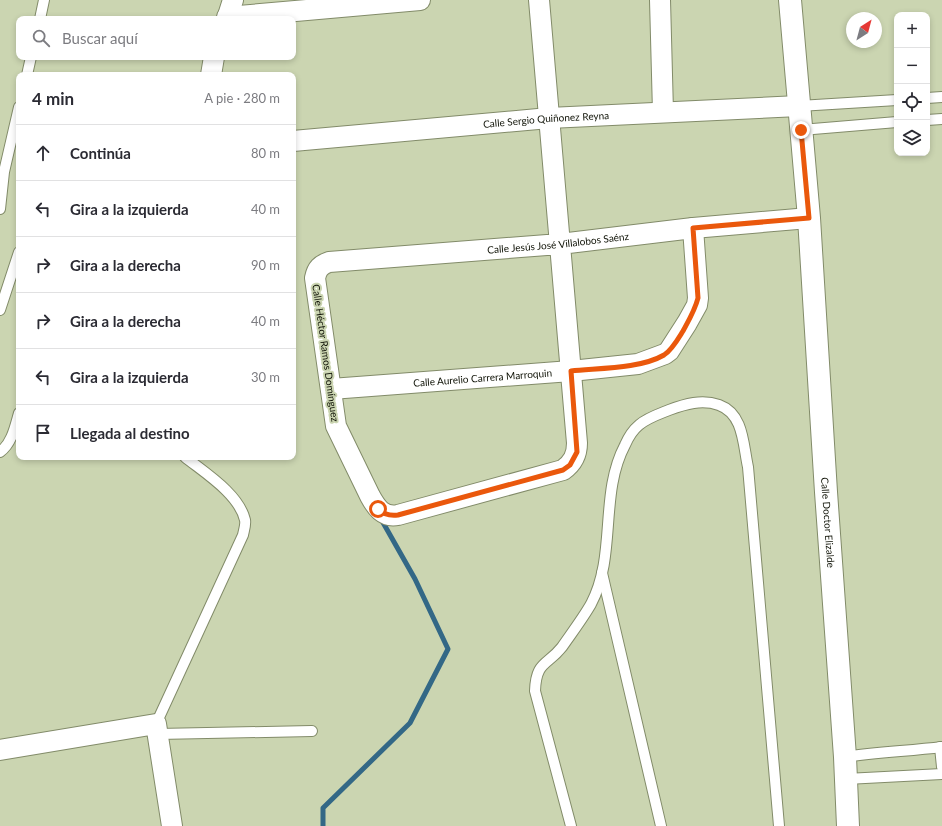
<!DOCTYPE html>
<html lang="es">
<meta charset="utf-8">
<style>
body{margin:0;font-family:Lato,sans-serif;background:#f2f2f3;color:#2b2b33}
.controls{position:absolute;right:12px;top:12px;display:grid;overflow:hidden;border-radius:8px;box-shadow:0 2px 6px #0003}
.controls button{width:36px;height:36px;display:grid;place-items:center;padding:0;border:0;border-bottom:1px solid #e1e1e2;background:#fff;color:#2b2b33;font:20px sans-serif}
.compass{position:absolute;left:846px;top:12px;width:36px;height:36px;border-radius:50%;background:#fff;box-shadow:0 2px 6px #0003;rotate:36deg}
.stop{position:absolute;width:12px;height:12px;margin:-9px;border:3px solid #ea580c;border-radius:50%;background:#fff}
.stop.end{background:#ea580c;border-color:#fff;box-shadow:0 1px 4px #0008}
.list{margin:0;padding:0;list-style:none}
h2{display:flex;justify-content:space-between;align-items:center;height:52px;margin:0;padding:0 16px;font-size:17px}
h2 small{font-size:13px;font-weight:400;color:#7c7c81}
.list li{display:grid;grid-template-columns:26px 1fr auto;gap:12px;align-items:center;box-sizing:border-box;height:56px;padding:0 16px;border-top:1px solid #e1e1e2}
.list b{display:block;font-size:15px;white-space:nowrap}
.list em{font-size:13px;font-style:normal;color:#7c7c81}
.icon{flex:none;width:22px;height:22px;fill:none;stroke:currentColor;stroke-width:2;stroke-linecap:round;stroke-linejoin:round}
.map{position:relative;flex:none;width:942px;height:826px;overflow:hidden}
.search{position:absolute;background:#fff;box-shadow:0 2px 6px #0003;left:16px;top:16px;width:280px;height:44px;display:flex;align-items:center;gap:10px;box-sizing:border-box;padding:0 14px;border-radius:8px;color:#7c7c81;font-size:15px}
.panel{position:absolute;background:#fff;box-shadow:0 2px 6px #0003;left:16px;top:72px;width:280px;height:388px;border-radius:8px}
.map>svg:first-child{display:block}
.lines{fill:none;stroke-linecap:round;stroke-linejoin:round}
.stream{stroke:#336886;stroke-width:5}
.service-casing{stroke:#828b69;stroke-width:12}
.minor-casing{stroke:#828b69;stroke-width:22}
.tertiary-casing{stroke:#828b69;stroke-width:24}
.service{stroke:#fff;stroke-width:10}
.minor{stroke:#fff;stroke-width:20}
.tertiary{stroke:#fff;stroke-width:22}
.route{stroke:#ea580c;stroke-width:5}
.labels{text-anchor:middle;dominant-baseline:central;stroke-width:4;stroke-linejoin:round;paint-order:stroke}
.street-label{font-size:10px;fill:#0e1105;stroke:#cbd5b1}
</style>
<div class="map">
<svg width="942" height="826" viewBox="0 0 942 826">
<rect width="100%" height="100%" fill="#cbd5b1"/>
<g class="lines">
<path class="stream" d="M 323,826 L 323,808 L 410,723 L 448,649 L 415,579 L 381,519"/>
<g class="service-casing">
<g id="service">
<path d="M 40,19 L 44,0"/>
<path d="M 27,75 L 31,57"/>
<path d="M 927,98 L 942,97"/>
<path d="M 799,106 L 897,100"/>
<path d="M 927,120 L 942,119"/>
<path d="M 801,130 L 897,122"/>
<path d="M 0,209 L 4,172 L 19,107"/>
<path d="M 0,310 L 19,252"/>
<path d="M 0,452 C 12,443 15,427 19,413"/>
<path d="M 602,573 L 661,826"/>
<path d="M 156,724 L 243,535 C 244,530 246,524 245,520 C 239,494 205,473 185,457"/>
<path d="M 158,734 L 312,731"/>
<path d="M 940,747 L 942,767"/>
<path d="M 845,757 C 877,752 910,751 942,747"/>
<path d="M 846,779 L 942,774"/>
<path d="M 571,826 L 535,691 C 536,661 547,666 562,647 C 571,634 583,618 591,604 C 617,555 599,494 625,445 C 628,438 633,430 639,425 C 647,418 659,414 669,410 C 685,404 702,399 719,405 C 744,414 743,445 748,467 L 779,826"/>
</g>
</g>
<g class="minor-casing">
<g id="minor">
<path id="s1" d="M 539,0 L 577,443 C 577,455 573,463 563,470 L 398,515 C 383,518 376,507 370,496 L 336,426 L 315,278 C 317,268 321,265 329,262 L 560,244 L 693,228 L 809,218"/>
<path d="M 660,0 L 663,112"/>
<path d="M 227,17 L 420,0"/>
<path d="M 227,19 L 233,0"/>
<path d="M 211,75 L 214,57"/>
<path id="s2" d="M 293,141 L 549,118 L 799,106"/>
<path id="s3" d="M 331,389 L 571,371 L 638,364 L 665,354 L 669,351 L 687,323 L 697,305 L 698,298 L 693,228"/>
<path d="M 0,750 L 156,724 L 172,826"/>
</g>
</g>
<g class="tertiary-casing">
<g id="tertiary">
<path id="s4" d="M 790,0 L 809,218 L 826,492 L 845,757 L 848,826"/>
</g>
</g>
<use href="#service" class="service"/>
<use href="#minor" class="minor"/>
<use href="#tertiary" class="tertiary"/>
</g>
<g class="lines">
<path class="route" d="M 378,509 C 383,514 390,516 398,515 L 563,470 L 570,465 L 577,452 L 571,371 C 598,368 640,369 664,355 C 672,350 678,339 683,331 C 689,320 695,310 698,298 L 693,228 L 809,218 L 801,130"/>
</g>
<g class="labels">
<g class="street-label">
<text stroke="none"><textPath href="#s2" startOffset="254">Calle Sergio Quiñonez Reyna</textPath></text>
<text stroke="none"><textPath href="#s1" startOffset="1164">Calle Jesús José Villalobos Saénz</textPath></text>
<text transform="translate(326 353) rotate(82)">Calle Héctor Ramos Domínguez</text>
<text stroke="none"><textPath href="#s3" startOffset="152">Calle Aurelio Carrera Marroquin</textPath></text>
<text stroke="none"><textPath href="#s4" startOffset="524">Calle Doctor Elizalde</textPath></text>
</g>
</g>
</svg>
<div class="controls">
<button>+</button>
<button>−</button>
<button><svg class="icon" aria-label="locate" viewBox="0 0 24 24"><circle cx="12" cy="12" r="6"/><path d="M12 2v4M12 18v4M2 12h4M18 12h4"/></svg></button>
<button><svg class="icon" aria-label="layers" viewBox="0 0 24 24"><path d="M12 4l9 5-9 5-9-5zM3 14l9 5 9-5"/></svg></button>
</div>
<svg class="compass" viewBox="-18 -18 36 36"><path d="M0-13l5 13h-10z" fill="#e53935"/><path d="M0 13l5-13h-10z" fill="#7c7c81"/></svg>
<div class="stop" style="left:378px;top:509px"></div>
<div class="stop end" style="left:801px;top:130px"></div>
<div class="search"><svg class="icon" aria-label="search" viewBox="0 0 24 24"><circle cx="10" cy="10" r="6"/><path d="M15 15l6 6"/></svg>Buscar aquí</div>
<section class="panel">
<h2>4 min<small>A pie · 280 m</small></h2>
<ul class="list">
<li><svg class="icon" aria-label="ahead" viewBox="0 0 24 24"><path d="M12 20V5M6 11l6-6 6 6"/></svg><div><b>Continúa</b></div><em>80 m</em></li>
<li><svg class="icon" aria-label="left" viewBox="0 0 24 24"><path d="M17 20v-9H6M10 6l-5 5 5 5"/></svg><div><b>Gira a la izquierda</b></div><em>40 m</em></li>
<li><svg class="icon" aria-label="right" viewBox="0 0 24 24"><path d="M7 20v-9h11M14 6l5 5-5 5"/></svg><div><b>Gira a la derecha</b></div><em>90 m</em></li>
<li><svg class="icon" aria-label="right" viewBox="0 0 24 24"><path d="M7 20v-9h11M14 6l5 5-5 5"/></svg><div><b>Gira a la derecha</b></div><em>40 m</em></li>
<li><svg class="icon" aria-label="left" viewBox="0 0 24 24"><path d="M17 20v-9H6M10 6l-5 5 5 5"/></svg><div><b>Gira a la izquierda</b></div><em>30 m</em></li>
<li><svg class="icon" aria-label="arrive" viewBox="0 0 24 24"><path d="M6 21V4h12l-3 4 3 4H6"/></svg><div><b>Llegada al destino</b></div></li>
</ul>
</section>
</div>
